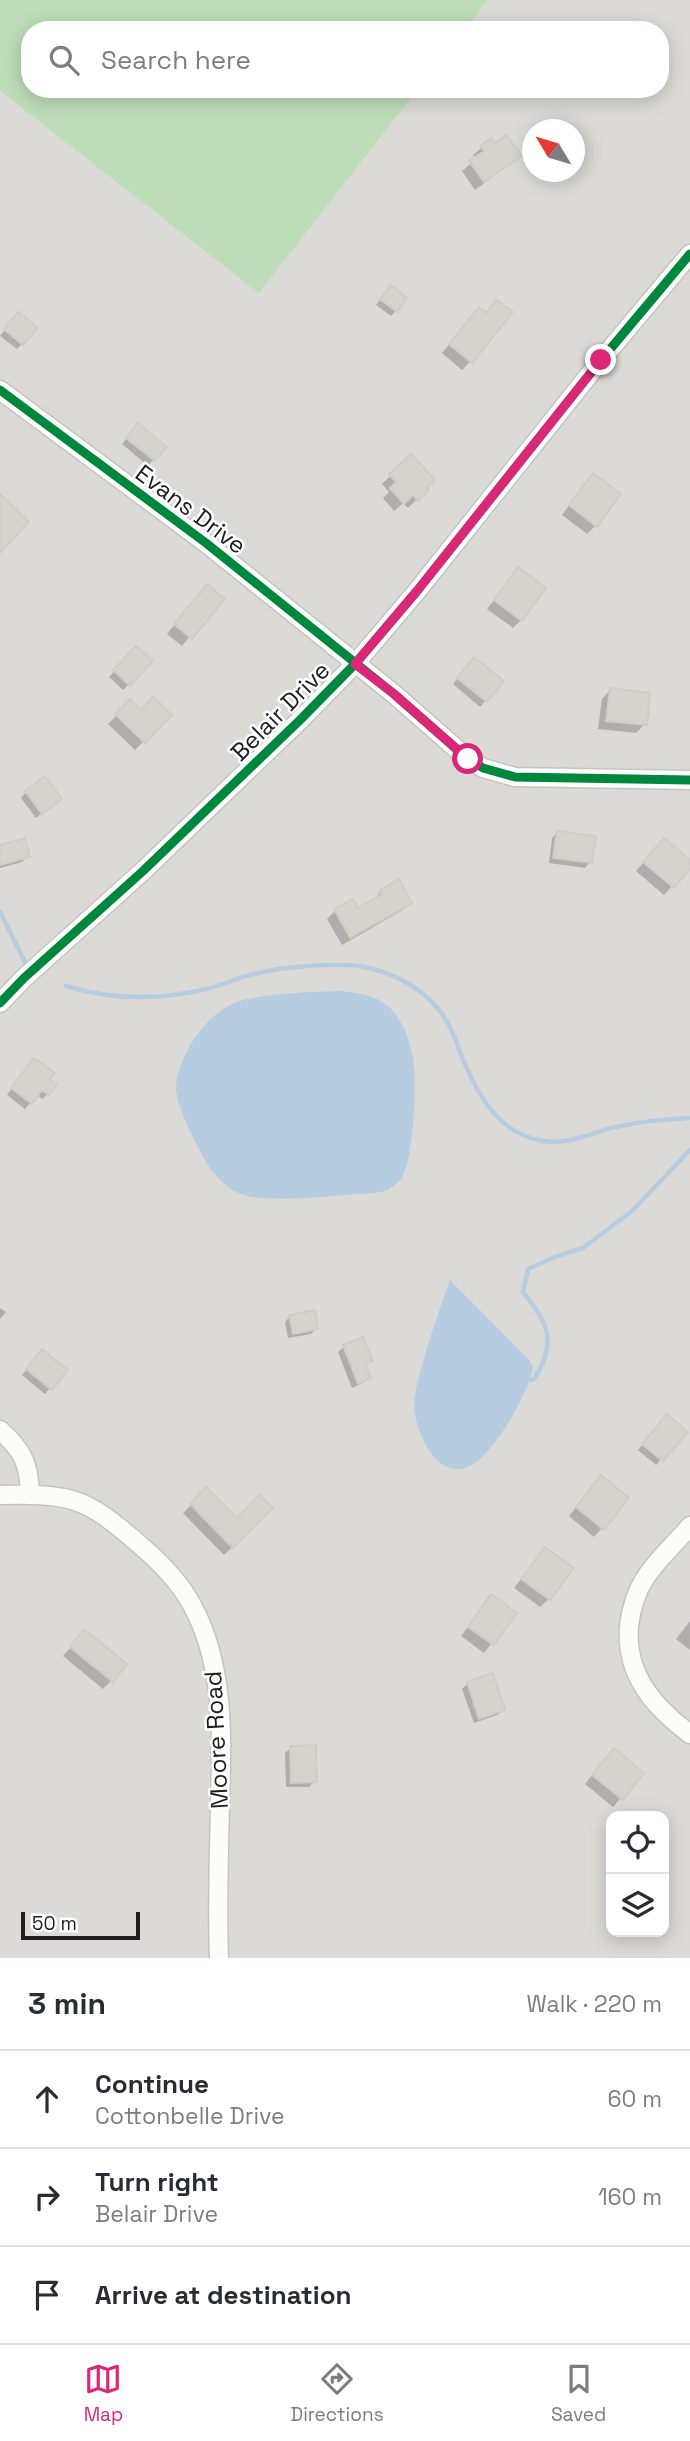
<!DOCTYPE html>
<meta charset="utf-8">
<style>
body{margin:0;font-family:"Space Grotesk",sans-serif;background:#f7f7f7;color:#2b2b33}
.controls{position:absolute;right:21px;bottom:21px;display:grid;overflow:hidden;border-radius:14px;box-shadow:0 4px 18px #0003}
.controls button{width:63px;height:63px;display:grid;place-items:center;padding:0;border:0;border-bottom:2px solid #e1e1e2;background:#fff;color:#2b2b33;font:35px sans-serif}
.compass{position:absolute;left:522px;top:119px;width:63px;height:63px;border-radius:50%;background:#fff;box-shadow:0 4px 18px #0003;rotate:308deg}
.scale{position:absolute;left:21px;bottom:18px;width:119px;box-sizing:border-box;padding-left:7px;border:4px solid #1d1d1d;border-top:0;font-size:19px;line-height:24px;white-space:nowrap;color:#1d1d1d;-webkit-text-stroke:5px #fff;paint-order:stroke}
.stop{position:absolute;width:21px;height:21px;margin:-16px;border:5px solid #db2777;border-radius:50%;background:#fff}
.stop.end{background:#db2777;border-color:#fff;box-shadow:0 2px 7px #0008}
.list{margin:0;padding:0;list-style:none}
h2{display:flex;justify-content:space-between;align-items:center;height:91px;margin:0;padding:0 28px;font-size:30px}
h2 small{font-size:23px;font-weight:400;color:#7c7c81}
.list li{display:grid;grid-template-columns:46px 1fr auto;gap:21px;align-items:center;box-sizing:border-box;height:98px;padding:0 28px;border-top:2px solid #e1e1e2}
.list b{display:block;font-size:26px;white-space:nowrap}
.list p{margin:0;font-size:23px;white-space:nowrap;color:#7c7c81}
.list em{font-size:23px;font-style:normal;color:#7c7c81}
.icon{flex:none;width:38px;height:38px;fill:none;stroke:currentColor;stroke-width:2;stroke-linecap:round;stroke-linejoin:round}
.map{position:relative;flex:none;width:690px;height:1958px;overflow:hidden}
.search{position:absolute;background:#fff;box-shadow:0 4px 18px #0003;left:21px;right:21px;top:21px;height:77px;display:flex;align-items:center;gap:18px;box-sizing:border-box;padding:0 24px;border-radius:28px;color:#7c7c81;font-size:26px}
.sheet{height:385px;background:#fff}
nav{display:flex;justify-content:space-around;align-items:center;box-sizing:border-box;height:98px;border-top:2px solid #e1e1e2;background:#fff;font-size:19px;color:#7c7c81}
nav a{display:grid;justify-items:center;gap:4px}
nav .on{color:#db2777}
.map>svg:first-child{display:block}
.residential{fill:#dbdad7;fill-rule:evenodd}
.forest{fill:#bdddb8}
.water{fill:#b6cde1}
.shadow{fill:#0003}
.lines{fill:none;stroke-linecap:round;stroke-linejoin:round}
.stream{stroke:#b6cde1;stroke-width:4.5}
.building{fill:#d4d3cd;stroke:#cfcdc6;stroke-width:2}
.minor-casing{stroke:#c4c4c1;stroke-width:21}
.minor{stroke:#fcfcfb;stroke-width:18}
.cycleway-casing{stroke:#fff;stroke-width:13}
.cycleway{stroke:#00873e;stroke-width:9}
.route{stroke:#db2777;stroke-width:9}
.labels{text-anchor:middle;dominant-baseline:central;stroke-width:5;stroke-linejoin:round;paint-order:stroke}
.street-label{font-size:24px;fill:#1d1d1d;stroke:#fff}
</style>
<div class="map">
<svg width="690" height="1958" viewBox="0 0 690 1958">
<rect width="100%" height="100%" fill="#ecebe5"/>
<path class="residential" d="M 488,0 L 690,0 L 690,1958 L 0,1958 L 0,91 L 259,292 L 418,89 L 660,89 L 660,30 L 465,30 ZM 532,130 L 574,130 L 574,172 L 532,172 ZM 611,1816 L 664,1816 L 664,1932 L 611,1932 Z"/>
<path class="forest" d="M 0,0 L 488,0 L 465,30 L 30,30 L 30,89 L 418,89 L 259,293 L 0,91 Z"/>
<g class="water">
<path d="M 340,991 C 362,993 383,996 396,1015 C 405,1027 411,1044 413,1059 C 417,1083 414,1159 401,1179 C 399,1182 392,1187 389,1189 C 377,1195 360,1193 347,1195 C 318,1197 292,1200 263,1198 C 251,1198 237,1194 228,1187 C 223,1183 217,1177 213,1172 C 202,1159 174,1102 176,1086 C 180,1054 202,1020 230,1005 C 253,993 313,992 340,991 Z"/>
<path d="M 450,1280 L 530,1361 L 533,1367 C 529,1393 494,1454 470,1466 C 437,1482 417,1434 414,1409 C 412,1386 441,1305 450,1280 Z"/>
</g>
<g class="shadow">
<path d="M 494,146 L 520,156 L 475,190 L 462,171 L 476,159 L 473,155 L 482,147 Z"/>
<path d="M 386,293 L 396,310 L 391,316 L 376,305 Z"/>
<path d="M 479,309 L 486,315 L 471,361 L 462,370 L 442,353 Z"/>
<path d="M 13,320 L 22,344 L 17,349 L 0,336 Z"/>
<path d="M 133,431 L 165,447 L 148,466 L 122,444 Z"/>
<path d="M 411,456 L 426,490 L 408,508 L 403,503 L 394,511 L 383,498 L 389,492 L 382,484 Z"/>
<path d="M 585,484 L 596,525 L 587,534 L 562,515 Z"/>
<path d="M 518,570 L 521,620 L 513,628 L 487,609 Z"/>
<path d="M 198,595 L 222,599 L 182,646 L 167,634 Z"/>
<path d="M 136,648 L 151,662 L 123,690 L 109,677 Z"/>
<path d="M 469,664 L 502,681 L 480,707 L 453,684 Z"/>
<path d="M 610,690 L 645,724 L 636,733 L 598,729 L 602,699 Z"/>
<path d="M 130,702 L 141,712 L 170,715 L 135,750 L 108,724 Z"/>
<path d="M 26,792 L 54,804 L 36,818 L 21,798 Z"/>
<path d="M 558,832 L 590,862 L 585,868 L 549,863 L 552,838 Z"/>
<path d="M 0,847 L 28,856 L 22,862 L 0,868 Z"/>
<path d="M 655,849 L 690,862 L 690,866 L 664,895 L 636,871 Z"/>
<path d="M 381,891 L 410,903 L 401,911 L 342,945 L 327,919 L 335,911 L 357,910 L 373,901 Z"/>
<path d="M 29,1066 L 48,1080 L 48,1094 L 42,1099 L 37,1095 L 25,1109 L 7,1095 Z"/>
<path d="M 0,1308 L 6,1312 L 0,1319 Z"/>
<path d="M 290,1316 L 317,1328 L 311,1334 L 288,1338 L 285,1322 Z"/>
<path d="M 362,1339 L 371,1360 L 364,1367 L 369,1378 L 363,1383 L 352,1388 L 338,1352 L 344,1347 Z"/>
<path d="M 37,1357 L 65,1371 L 45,1394 L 22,1375 Z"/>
<path d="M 662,1422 L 685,1432 L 656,1465 L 638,1450 Z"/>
<path d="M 593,1486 L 602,1528 L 594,1537 L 569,1516 Z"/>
<path d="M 206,1490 L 237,1520 L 271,1509 L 224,1555 L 183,1513 Z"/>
<path d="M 545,1549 L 549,1599 L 540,1607 L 514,1588 Z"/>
<path d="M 491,1597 L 515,1613 L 484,1653 L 461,1636 Z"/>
<path d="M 690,1621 L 690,1650 L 676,1639 Z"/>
<path d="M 84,1632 L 112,1680 L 103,1689 L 63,1656 Z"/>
<path d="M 468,1683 L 503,1710 L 497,1715 L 474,1723 L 462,1689 Z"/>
<path d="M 291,1748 L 315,1781 L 309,1787 L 286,1787 L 285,1753 Z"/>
<path d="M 605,1759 L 642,1774 L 613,1807 L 585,1784 Z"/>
</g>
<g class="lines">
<g class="stream">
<path d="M 0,912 L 25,962"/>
<path d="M 66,986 C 112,1000 160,1000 207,989 C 223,985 237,978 253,974 C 282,967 340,961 369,968 C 399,975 430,993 446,1020 C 455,1034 458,1049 465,1064 C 480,1100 502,1135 544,1141 C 567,1145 589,1134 611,1128 C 637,1122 664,1119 690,1118"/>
<path d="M 530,1380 L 534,1379 C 558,1342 548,1323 523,1292 L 528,1269 L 555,1257 L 583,1248 L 632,1211 L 690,1150"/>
</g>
</g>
<g class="building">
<path d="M 506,135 L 522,156 L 484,182 L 469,161 L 484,151 L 480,146 L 491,138 L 495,143 Z"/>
<path d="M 391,285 L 407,298 L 397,312 L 380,299 Z"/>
<path d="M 497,300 L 513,312 L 472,363 L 449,344 L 479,307 L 486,313 Z"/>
<path d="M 18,312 L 38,328 L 23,345 L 4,329 Z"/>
<path d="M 138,423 L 167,447 L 155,461 L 126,438 Z"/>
<path d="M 411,454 L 435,480 L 427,488 L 429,490 L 418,501 L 413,495 L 404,504 L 390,488 L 396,482 L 389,474 Z"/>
<path d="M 593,473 L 621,494 L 597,527 L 569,505 Z"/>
<path d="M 0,494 L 29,522 L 0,553 Z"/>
<path d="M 518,567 L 546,588 L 522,621 L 494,600 Z"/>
<path d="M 207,584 L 225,599 L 192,639 L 174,624 Z"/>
<path d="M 136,646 L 153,661 L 130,686 L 113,670 Z"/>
<path d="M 474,657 L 504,681 L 487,702 L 457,678 Z"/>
<path d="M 610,688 L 650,693 L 647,725 L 606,721 Z"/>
<path d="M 153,696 L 172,715 L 145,743 L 115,714 L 130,699 L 141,710 Z"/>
<path d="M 45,776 L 62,799 L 42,814 L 25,791 Z"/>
<path d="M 557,831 L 596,836 L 592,863 L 553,858 Z"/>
<path d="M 25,838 L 30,857 L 0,865 L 0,845 Z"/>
<path d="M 664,838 L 690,860 L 690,869 L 674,888 L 643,862 Z"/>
<path d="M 399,879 L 412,903 L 350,938 L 334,909 L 353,899 L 358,908 L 382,894 L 380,890 Z"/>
<path d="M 34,1058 L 55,1073 L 50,1079 L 57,1085 L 49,1095 L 42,1090 L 32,1104 L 11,1088 Z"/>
<path d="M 315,1310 L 318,1329 L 293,1334 L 289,1315 Z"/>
<path d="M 363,1337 L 373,1361 L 365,1364 L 371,1378 L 358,1384 L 343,1345 Z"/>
<path d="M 42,1349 L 68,1370 L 52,1390 L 26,1369 Z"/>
<path d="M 667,1414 L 688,1432 L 663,1461 L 642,1444 Z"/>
<path d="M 601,1475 L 629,1498 L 604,1530 L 576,1507 Z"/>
<path d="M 206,1487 L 237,1518 L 259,1495 L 273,1508 L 233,1548 L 190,1504 Z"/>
<path d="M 545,1547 L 574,1568 L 550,1600 L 521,1579 Z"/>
<path d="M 491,1594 L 517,1613 L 494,1645 L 468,1627 Z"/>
<path d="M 84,1629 L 127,1664 L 113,1682 L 70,1647 Z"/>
<path d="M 493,1673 L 505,1710 L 479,1719 L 467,1682 Z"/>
<path d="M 316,1745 L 317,1782 L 291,1783 L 290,1746 Z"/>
<path d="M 614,1748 L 644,1773 L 623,1800 L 592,1775 Z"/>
</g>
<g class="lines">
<g class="minor-casing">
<g id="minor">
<path d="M 0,390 L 206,543 L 394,694 L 468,759 L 483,768 L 515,777 L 690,780"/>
<path d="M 0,1003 L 24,978 L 143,871 L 300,720 L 355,664 L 417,591 L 601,360 L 690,254"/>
<path d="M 0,1430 C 23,1451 29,1463 30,1494"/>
<path d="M 0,1495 C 72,1494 84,1496 140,1545 C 160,1562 179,1581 192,1605 C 225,1666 222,1736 220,1803 C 219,1855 217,1907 219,1958"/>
<path d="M 690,1526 C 675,1544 656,1560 644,1580 C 635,1594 631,1610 629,1626 C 625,1675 654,1707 690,1734"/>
</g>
</g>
<use href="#minor" class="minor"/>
<g class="cycleway-casing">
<g id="cycleway">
<path d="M 0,390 L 206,543 L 394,694 L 468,759 L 483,768 L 515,777 L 690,780"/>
<path d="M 0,1003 L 24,978 L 143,871 L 300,720 L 355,664 L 417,591 L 601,360 L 690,254"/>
</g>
</g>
<use href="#cycleway" class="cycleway"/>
</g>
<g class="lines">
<path class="route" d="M 468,759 L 394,694 L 355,664 L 417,591 L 601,360"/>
</g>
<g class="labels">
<g class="street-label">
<text transform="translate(191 509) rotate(37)">Evans Drive</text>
<text transform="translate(280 711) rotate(-45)">Belair Drive</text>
<text transform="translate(216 1740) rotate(-93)">Moore Road</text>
</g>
</g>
</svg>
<div class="controls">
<button><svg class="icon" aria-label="locate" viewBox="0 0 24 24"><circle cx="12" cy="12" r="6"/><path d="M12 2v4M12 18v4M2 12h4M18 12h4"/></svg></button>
<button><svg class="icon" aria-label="layers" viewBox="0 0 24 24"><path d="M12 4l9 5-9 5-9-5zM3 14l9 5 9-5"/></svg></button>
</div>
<svg class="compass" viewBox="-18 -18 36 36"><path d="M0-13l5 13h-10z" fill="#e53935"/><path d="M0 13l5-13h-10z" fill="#7c7c81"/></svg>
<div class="scale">50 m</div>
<div class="stop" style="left:468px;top:759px"></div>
<div class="stop end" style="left:601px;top:360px"></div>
<div class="search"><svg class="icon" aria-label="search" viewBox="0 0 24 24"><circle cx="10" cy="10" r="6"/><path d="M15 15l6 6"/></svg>Search here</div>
</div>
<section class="sheet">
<h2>3 min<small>Walk · 220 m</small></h2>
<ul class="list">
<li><svg class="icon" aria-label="ahead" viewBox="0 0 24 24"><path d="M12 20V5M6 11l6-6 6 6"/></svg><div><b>Continue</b><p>Cottonbelle Drive</p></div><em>60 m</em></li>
<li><svg class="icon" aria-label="right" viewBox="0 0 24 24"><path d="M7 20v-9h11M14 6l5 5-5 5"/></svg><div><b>Turn right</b><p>Belair Drive</p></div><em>160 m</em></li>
<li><svg class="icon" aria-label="arrive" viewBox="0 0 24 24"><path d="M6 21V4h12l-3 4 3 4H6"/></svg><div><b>Arrive at destination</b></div></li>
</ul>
</section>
<nav>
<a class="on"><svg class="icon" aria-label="map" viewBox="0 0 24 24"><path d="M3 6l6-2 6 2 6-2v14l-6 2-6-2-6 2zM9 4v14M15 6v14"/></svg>Map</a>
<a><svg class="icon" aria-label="directions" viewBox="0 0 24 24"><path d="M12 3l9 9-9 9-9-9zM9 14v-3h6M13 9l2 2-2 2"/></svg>Directions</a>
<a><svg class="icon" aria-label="saved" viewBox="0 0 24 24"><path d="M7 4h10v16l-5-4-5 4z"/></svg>Saved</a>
</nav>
